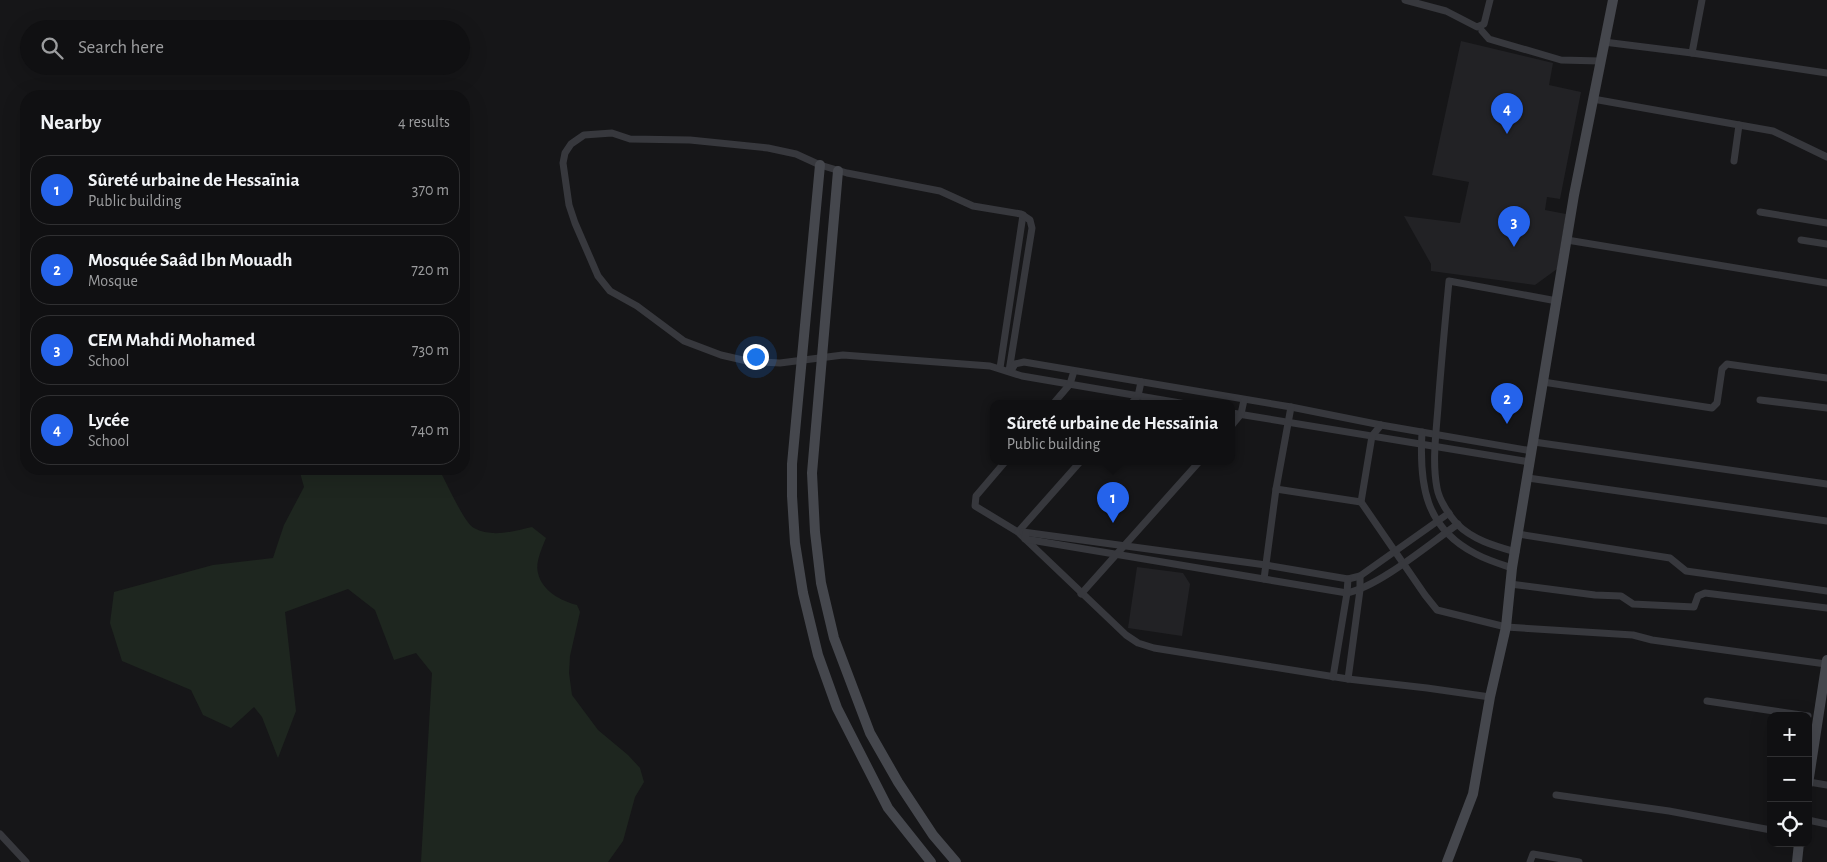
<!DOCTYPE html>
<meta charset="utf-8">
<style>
body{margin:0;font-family:"Alegreya Sans",sans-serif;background:#19191b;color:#f1f3f6}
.controls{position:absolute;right:15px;bottom:15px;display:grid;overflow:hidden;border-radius:10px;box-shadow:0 5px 20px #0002}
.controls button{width:45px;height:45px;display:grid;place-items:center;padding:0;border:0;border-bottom:1px solid #303032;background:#101012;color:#f1f3f6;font:25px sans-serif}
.you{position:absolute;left:755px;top:356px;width:18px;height:18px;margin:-12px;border:4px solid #fff;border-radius:50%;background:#1a73e8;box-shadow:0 0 0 8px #1a73e833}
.badge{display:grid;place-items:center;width:32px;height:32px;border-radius:50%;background:#2563eb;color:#fff;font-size:16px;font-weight:700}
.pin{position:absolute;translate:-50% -41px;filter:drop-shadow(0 1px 2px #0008)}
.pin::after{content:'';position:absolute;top:26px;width:18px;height:15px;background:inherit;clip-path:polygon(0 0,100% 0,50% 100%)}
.popup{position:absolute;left:990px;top:400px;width:245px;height:65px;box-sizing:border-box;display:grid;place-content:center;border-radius:10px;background:#101012;filter:drop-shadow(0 1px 4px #0005);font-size:16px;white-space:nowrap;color:#9c9d9f}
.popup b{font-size:19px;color:#f1f3f6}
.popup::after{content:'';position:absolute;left:50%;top:100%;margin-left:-10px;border:10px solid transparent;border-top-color:#101012}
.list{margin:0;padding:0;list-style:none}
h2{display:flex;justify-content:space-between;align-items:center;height:65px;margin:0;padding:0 20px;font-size:21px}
h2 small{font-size:16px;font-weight:400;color:#9c9d9f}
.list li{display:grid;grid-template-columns:32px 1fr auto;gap:15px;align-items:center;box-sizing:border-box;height:70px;margin:0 10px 10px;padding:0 10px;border:1px solid #303032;border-radius:20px}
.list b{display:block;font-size:19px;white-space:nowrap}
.list p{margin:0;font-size:16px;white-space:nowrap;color:#9c9d9f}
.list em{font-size:16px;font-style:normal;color:#9c9d9f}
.icon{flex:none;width:28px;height:28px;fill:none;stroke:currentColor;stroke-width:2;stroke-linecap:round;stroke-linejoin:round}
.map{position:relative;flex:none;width:1827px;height:862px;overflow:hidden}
.search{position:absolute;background:#101012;box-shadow:0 5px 20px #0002;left:20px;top:20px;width:450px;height:55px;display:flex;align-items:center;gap:12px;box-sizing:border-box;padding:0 18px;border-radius:28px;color:#9c9d9f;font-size:19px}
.panel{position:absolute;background:#101012;box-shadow:0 5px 20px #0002;left:20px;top:90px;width:450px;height:385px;border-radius:20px}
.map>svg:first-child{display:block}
.built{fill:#222225}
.green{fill:#1e261f}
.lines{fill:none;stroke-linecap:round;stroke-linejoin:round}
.street{stroke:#37383d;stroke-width:7}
.secondary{stroke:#45474d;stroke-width:10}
</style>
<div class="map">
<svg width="1827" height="862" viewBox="0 0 1827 862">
<rect width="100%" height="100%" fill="#161618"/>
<g class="built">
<path d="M 1461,41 L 1553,63 L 1549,85 L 1581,92 L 1560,199 L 1547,197 L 1545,210 L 1566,214 L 1557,269 L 1535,285 L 1431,271 L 1431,264 L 1404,216 L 1460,223 L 1469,182 L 1432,175 Z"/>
<path d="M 1137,567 L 1183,573 L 1190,584 L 1182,636 L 1128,628 Z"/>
</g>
<path class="green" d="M 299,469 L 442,469 L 442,475 C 448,486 465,524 474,528 C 492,538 515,531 532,527 L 546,538 C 542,548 535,563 538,573 C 542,591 561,601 577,605 L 580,612 L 570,656 L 569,673 L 572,695 L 598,730 L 628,755 L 640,768 L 644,782 L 635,797 L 623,841 L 608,862 L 421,862 L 432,673 L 416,653 L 394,660 L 375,610 L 348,589 L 285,612 L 296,711 L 278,758 L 262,717 L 254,707 L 231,728 L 203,715 L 191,690 L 122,661 L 110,623 L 114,592 L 213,565 L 273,558 L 284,525 L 304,487 Z"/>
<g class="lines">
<g class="street">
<path d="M 1405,0 L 1446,11 L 1477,27 L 1484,24 L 1490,0"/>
<path d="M 1482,31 L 1489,39 L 1561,60 L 1600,61"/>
<path d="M 1604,42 L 1692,53 L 1827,73"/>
<path d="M 1692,53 L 1702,0"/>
<path d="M 1593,99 L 1773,131 L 1827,157"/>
<path d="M 1734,161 L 1739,125"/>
<path d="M 1760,212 L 1827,223"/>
<path d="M 1567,240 L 1827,283"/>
<path d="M 1801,240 L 1827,244"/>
<path d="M 1000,368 L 1023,215"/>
<path d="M 1009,371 L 1032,228 L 1030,220 L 1021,214 L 973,206 L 940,191 L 847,173 L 820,165 L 796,154 L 768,148 L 690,140 L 630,139 L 612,133 L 584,135 L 571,144 L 565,153 L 563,163 L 569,205 L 575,223 L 598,276 L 610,291 L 637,306 L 684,341 L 721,355 L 747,361 L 780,363 L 843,355 L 990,366 L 1022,376 L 1186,404"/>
<path d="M 1011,371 L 1015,364 L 1024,362 L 1291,407 L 1381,425 L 1532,451"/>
<path d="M 1543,382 L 1712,408 L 1717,403 L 1722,369 L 1727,364 L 1827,378"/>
<path d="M 1760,400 L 1827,408"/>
<path d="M 1053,404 L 1070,384 L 1074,371"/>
<path d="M 1131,404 L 1138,396 L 1141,382"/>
<path d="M 1232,413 L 1530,462"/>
<path d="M 1232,425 L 1241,414 L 1244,400"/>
<path d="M 1381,425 L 1372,436 L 1361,502 L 1425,595 L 1437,610 L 1506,627 L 1633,635 L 1652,640 L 1826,664"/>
<path d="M 1422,432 C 1419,485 1425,528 1476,554 C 1487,560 1500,564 1512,568"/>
<path d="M 1534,442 L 1827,484"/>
<path d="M 1005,462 L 976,496 L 975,506 L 1018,532 L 1126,635 L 1138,643 L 1154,648 L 1348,679 L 1427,688 L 1490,697"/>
<path d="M 1528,478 L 1827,521"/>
<path d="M 1276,489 L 1361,502"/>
<path d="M 1018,532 L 1080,462"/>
<path d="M 1023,532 L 1266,565 L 1348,579 L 1360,576 L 1449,513"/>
<path d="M 1026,533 L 1025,539 L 1347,593 C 1380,586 1429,544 1458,524"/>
<path d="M 1518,534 L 1670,558 L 1686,571 L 1827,591"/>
<path d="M 1516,552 C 1495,546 1473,540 1457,524 C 1449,515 1439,500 1437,488 C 1432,462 1436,434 1438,407 C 1441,365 1445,323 1449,281 L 1557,301"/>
<path d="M 1264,579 L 1276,489 L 1291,407"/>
<path d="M 1510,584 L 1595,595 L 1621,596 L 1633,604 L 1694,607 L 1698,596 L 1705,593 L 1827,608"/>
<path d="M 1081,594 L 1199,462"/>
<path d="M 1333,677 L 1347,593 L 1348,579"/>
<path d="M 1348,679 L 1360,590 L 1360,576"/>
<path d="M 1707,701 L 1808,716"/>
<path d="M 1809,782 L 1827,785"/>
<path d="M 1556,795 L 1669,811 L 1771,830"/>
<path d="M 1808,820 L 1827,824"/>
<path d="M 0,834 L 26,862"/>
<path d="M 1530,862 L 1533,854 L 1579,862"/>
</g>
<g class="secondary">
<path d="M 820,165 L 792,464 L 792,496 L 795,543 L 803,593 L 818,655 L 837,708 L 888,808 L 931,862"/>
<path d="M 838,171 L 812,473 L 815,532 L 821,583 L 834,638 L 870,733 L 898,782 L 933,835 L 956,862"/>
<path d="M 1808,784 L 1827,660"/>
<path d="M 1447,862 L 1473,794 L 1490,697 L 1506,627 L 1512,568 L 1574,195 L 1613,0"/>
<path d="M 1797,862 L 1799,843"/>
</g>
</g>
</svg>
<div class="controls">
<button>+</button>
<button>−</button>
<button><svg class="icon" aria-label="locate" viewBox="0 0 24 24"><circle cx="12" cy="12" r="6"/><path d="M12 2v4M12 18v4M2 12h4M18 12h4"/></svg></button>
</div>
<div class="you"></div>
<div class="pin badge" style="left:1113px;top:523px">1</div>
<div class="popup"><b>Sûreté urbaine de Hessaïnia</b>Public building</div>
<div class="pin badge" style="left:1507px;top:424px">2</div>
<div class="pin badge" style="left:1514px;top:247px">3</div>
<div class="pin badge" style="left:1507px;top:134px">4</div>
<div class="search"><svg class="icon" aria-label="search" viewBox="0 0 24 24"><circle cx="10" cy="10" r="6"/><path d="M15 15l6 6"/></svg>Search here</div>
<section class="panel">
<h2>Nearby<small>4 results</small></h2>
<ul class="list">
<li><span class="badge">1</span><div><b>Sûreté urbaine de Hessaïnia</b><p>Public building</p></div><em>370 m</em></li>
<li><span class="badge">2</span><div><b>Mosquée Saâd Ibn Mouadh</b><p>Mosque</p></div><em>720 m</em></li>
<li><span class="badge">3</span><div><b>CEM Mahdi Mohamed</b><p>School</p></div><em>730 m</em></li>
<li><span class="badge">4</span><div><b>Lycée</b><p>School</p></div><em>740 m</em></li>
</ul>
</section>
</div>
